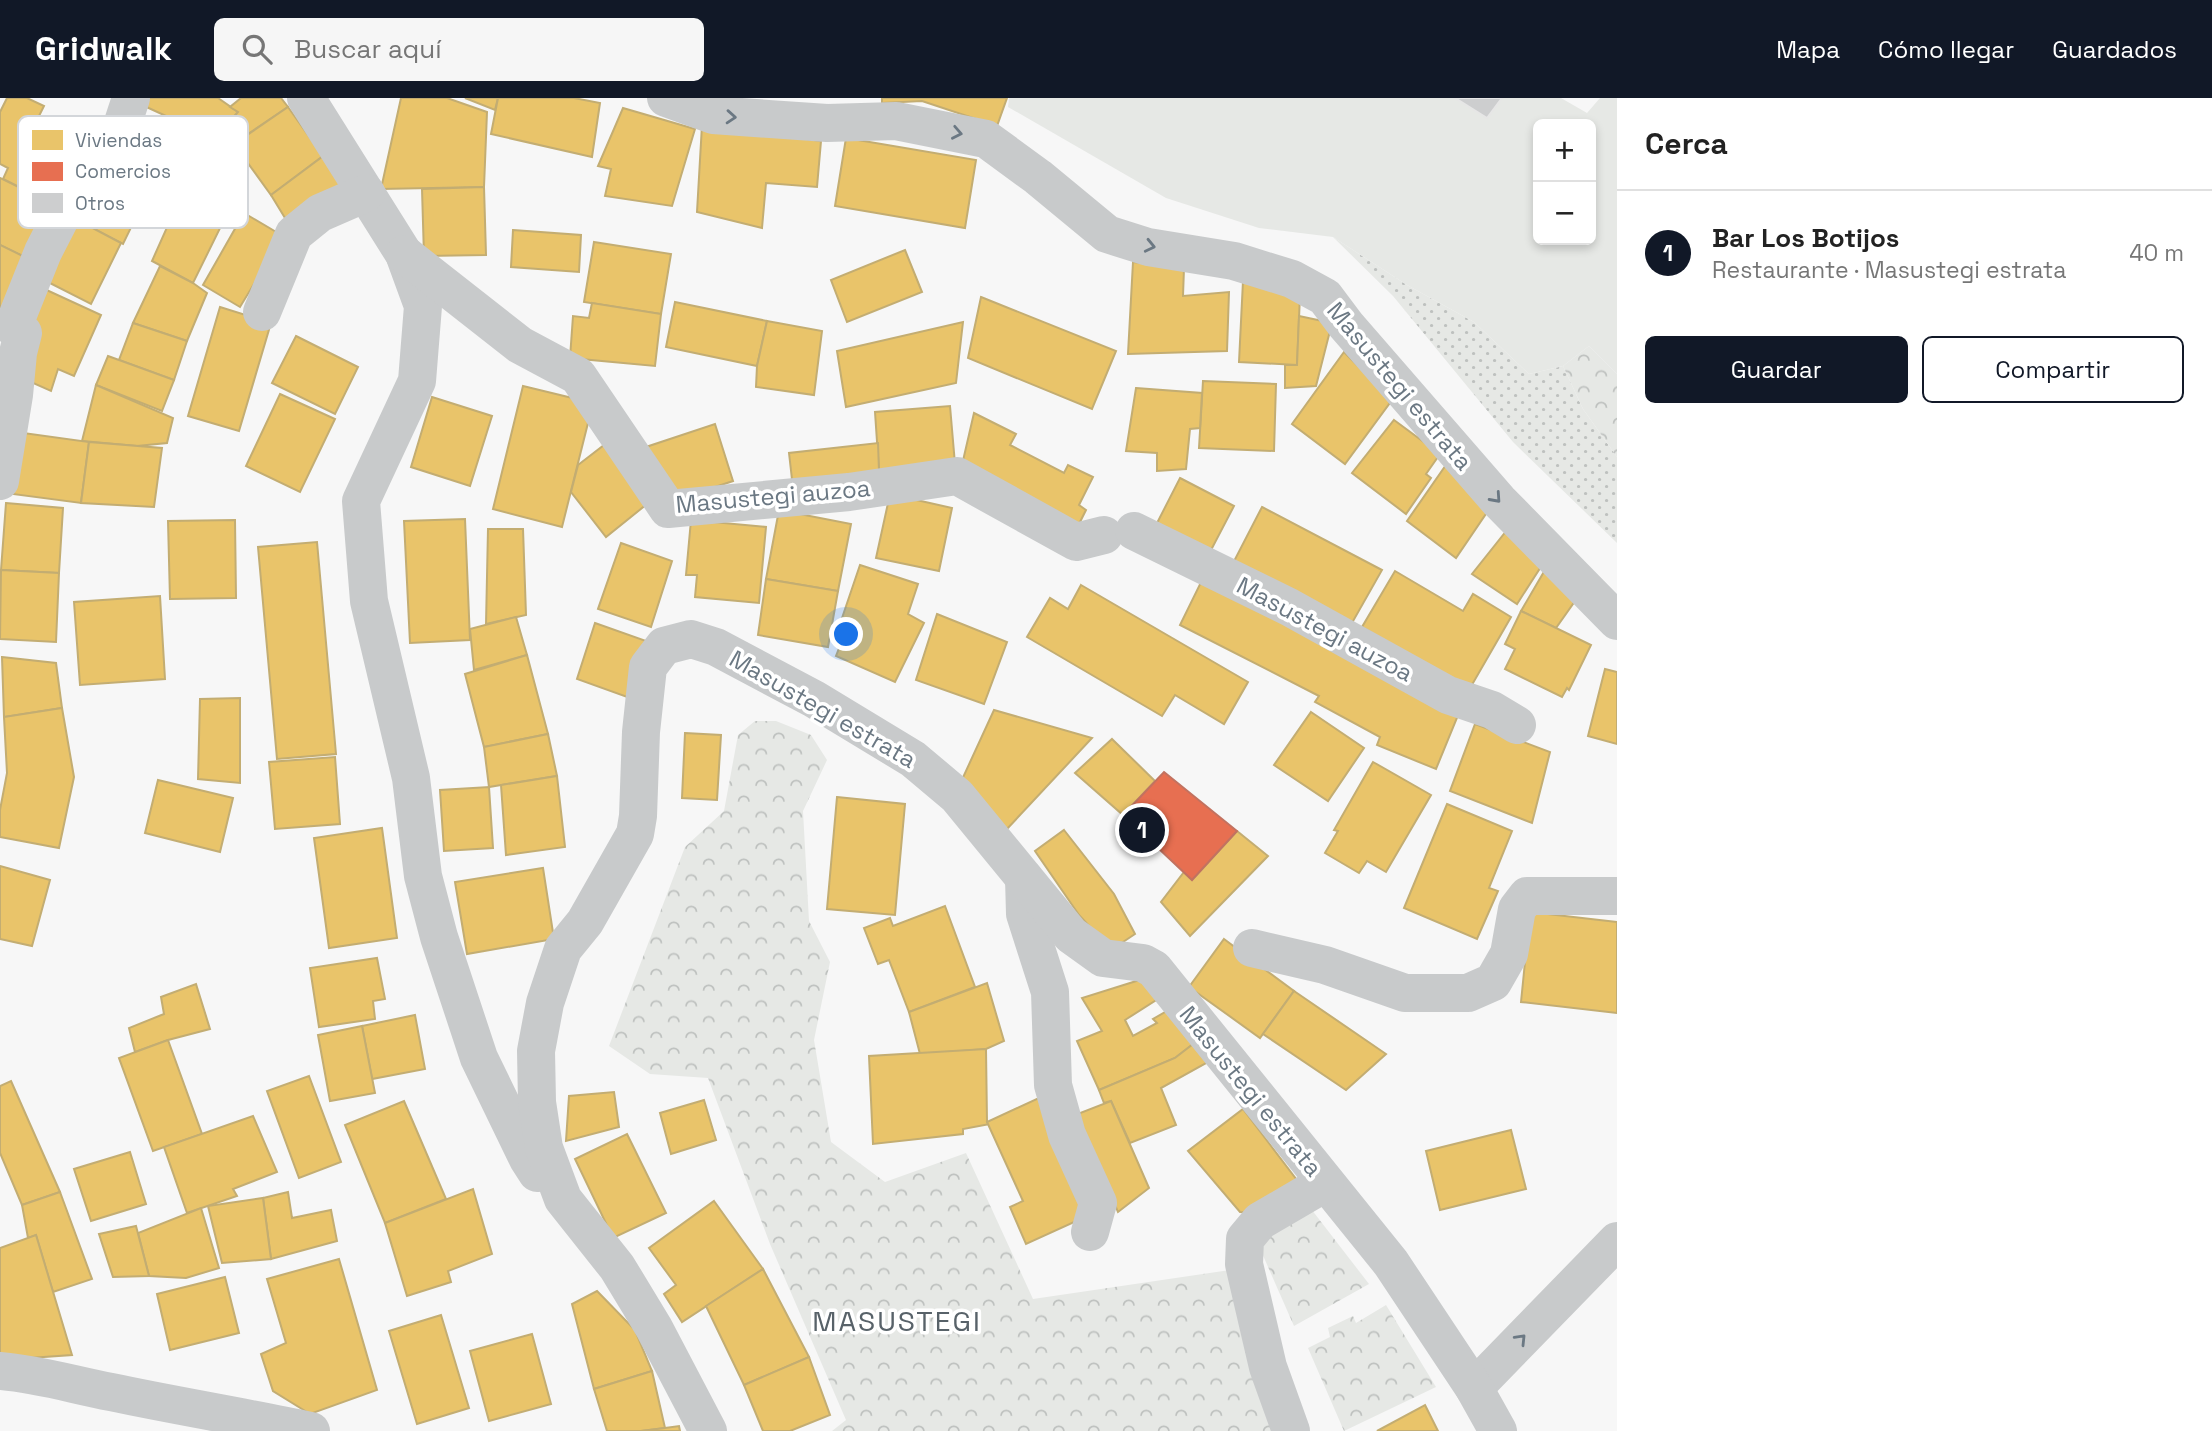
<!DOCTYPE html>
<html lang="es">
<meta charset="utf-8">
<style>
body{margin:0;font-family:"Space Grotesk",sans-serif;background:#f6f6f6;color:#222}
.controls{position:absolute;right:21px;top:21px;display:grid;overflow:hidden;border-radius:10px;box-shadow:0 4px 10px #0003}
.controls button{width:63px;height:63px;display:grid;place-items:center;padding:0;border:0;border-bottom:2px solid #e0e0e0;background:#fff;color:#222;font:35px sans-serif}
.you{position:absolute;left:847px;top:537px;width:24px;height:24px;margin:-18px;border:5px solid #fff;border-radius:50%;background:#1a73e8;box-shadow:0 0 0 10px #1a73e833}
.badge{display:grid;place-items:center;width:46px;height:46px;border-radius:50%;background:#111827;color:#fff;font-size:23px;font-weight:700}
.pin{position:absolute;translate:-50% -50%;border:4px solid #fff;box-shadow:0 2px 7px #0006}
.list{margin:0;padding:0;list-style:none}
h2{display:flex;justify-content:space-between;align-items:center;height:91px;margin:0;padding:0 28px;font-size:30px}
h2 small{font-size:23px;font-weight:400;color:#767676}
.list li{display:grid;grid-template-columns:46px 1fr auto;gap:21px;align-items:center;box-sizing:border-box;height:126px;padding:0 28px;border-top:2px solid #e0e0e0}
.list b{display:block;font-size:26px;white-space:nowrap}
.list p{margin:0;font-size:23px;white-space:nowrap;color:#767676}
.list em{font-size:23px;font-style:normal;color:#767676}
.actions{display:flex;gap:14px;padding:21px 28px}
.actions a{flex:1;padding:16px 0;border:2px solid #111827;border-radius:10px;text-align:center;font-size:24px;color:#111827}
.actions .main{background:#111827;color:#fff}
.icon{flex:none;width:38px;height:38px;fill:none;stroke:currentColor;stroke-width:2;stroke-linecap:round;stroke-linejoin:round}
.map{position:relative;flex:none;width:1617px;height:1333px;overflow:hidden}
header{display:flex;align-items:center;gap:42px;box-sizing:border-box;height:98px;padding:0 35px;background:#111827;color:#fff}
header strong{font-size:33px}
nav{display:flex;gap:38px;margin-inline-start:auto;font-size:24px}
.search{width:490px;height:63px;background:#f6f6f6;display:flex;align-items:center;gap:18px;box-sizing:border-box;padding:0 24px;border-radius:10px;color:#767676;font-size:26px}
main{display:flex}
aside{flex:1;background:#fff}
.map>svg:first-child{display:block}
.grass{fill:url(#grass-dots)}
.forest{fill:url(#forest-crowns)}
.garden{fill:#e6e8e5;fill-rule:evenodd}
.homes{fill:#e9c46a;stroke:#c3ad72;stroke-width:2}
.shops{fill:#e76f51;stroke:#c27260;stroke-width:2}
.building{fill:#cdcecf;stroke:#e6e6e6;stroke-width:2}
.lines{fill:none;stroke-linecap:round;stroke-linejoin:round}
.street{stroke:#c8cacb;stroke-width:38}
.oneway{stroke:#6b7883}
.labels{text-anchor:middle;dominant-baseline:central;stroke-width:7;stroke-linejoin:round;paint-order:stroke}
.street-label{font-size:24px;fill:#6b7883;stroke:#fff}
.quarter-label{font-size:28px;letter-spacing:2px;fill:#586269;stroke:#fff}
.key{fill:#fff;stroke:#d3d6da;stroke-width:2}
.key-label{font-size:19px;fill:#6b7883}
</style>
<header>
<strong>Gridwalk</strong>
<div class="search"><svg class="icon" aria-label="search" viewBox="0 0 24 24"><circle cx="10" cy="10" r="6"/><path d="M15 15l6 6"/></svg>Buscar aquí</div>
<nav><a>Mapa</a><a>Cómo llegar</a><a>Guardados</a></nav>
</header>
<main>
<div class="map">
<svg width="1617" height="1333" viewBox="0 0 1617 1333">
<defs>
<pattern id="grass-dots" width="8" height="8" patternUnits="userSpaceOnUse" patternTransform="scale(1.75)"><rect width="8" height="8" fill="#e6e8e5"/><path d="M2 2h.1M6 6h.1" fill="none" stroke="#bec1bf" stroke-width="1.8" stroke-linecap="round"/></pattern>
<pattern id="forest-crowns" width="20" height="18" patternUnits="userSpaceOnUse" patternTransform="scale(1.75)"><rect width="20" height="18" fill="#e6e8e5"/><path d="M2 6a3 3 0 1 1 6 0M12 15a3 3 0 1 1 6 0" fill="none" stroke="#bec1bf"/></pattern>
</defs>
<rect width="100%" height="100%" fill="#f7f7f7"/>
<path class="grass" d="M 1333,139 L 1407,187 L 1474,224 L 1529,276 L 1563,268 L 1583,311 L 1617,359 L 1617,445 L 1513,344 L 1393,198 Z"/>
<g class="forest">
<path d="M 1589,248 L 1617,276 L 1617,359 L 1583,311 L 1563,268 Z"/>
<path d="M 755,623 L 776,623 L 811,637 L 827,662 L 803,713 L 809,823 L 830,864 L 814,942 L 831,1044 L 885,1084 L 966,1055 L 1033,1201 L 1230,1172 L 1309,1333 L 832,1333 L 846,1322 L 770,1146 L 708,980 L 650,976 L 609,948 L 685,749 L 724,713 L 738,637 Z"/>
<path d="M 1305,1103 L 1369,1186 L 1294,1228 L 1254,1137 Z"/>
<path d="M 1386,1207 L 1436,1289 L 1344,1333 L 1308,1250 L 1330,1239 L 1328,1230 L 1353,1218 L 1356,1225 Z"/>
</g>
<path class="garden" d="M 1009,0 L 1561,0 L 1587,15 L 1600,0 L 1617,0 L 1617,276 L 1589,248 L 1563,268 L 1529,276 L 1474,224 L 1407,187 L 1333,139 L 1259,130 L 1166,100 L 1008,9 ZM 1538,26 L 1591,26 L 1591,142 L 1538,142 Z"/>
<g class="homes">
<path d="M 7,0 L 27,0 L 44,8 L 38,20 L 88,45 L 57,108 L 3,81 L 8,70 L 0,66 L 0,14 Z"/>
<path d="M 146,0 L 218,0 L 238,14 L 214,40 L 142,7 Z"/>
<path d="M 241,0 L 281,0 L 288,9 L 245,38 L 234,19 L 238,14 L 230,9 Z"/>
<path d="M 401,0 L 447,0 L 487,14 L 484,89 L 381,91 Z"/>
<path d="M 465,0 L 498,0 L 495,12 Z"/>
<path d="M 498,0 L 574,0 L 600,5 L 592,59 L 491,36 Z"/>
<path d="M 882,0 L 1007,0 L 997,28 L 922,3 L 882,5 Z"/>
<path d="M 288,9 L 323,58 L 271,97 L 234,46 Z"/>
<path d="M 623,10 L 695,31 L 672,108 L 605,98 L 611,71 L 598,68 Z"/>
<path d="M 131,16 L 186,28 L 214,40 L 204,95 L 119,78 Z"/>
<path d="M 702,27 L 821,43 L 817,89 L 766,85 L 762,130 L 697,114 Z"/>
<path d="M 846,40 L 976,62 L 965,130 L 835,108 Z"/>
<path d="M 334,50 L 357,89 L 285,120 L 271,97 Z"/>
<path d="M 0,80 L 57,108 L 31,162 L 0,147 Z"/>
<path d="M 100,86 L 142,107 L 123,146 L 80,124 Z"/>
<path d="M 484,89 L 486,157 L 424,158 L 422,91 Z"/>
<path d="M 181,98 L 225,120 L 193,185 L 152,163 Z"/>
<path d="M 244,115 L 283,138 L 240,209 L 203,187 Z"/>
<path d="M 70,118 L 121,145 L 91,206 L 40,180 Z"/>
<path d="M 513,132 L 581,137 L 579,174 L 511,169 Z"/>
<path d="M 594,144 L 671,156 L 661,216 L 584,204 Z"/>
<path d="M 0,147 L 31,162 L 0,229 Z"/>
<path d="M 905,152 L 922,194 L 847,224 L 831,182 Z"/>
<path d="M 1133,164 L 1184,170 L 1183,198 L 1229,194 L 1227,253 L 1128,256 Z"/>
<path d="M 160,168 L 193,185 L 207,195 L 187,243 L 133,225 Z"/>
<path d="M 1243,183 L 1300,197 L 1297,267 L 1239,264 Z"/>
<path d="M 40,189 L 101,217 L 74,278 L 58,271 L 51,293 L 24,281 Z"/>
<path d="M 981,199 L 1116,253 L 1092,311 L 968,260 Z"/>
<path d="M 675,204 L 767,223 L 757,268 L 666,249 Z"/>
<path d="M 592,205 L 661,216 L 655,268 L 570,260 L 573,218 L 589,220 Z"/>
<path d="M 220,209 L 271,225 L 239,333 L 188,318 Z"/>
<path d="M 1299,218 L 1332,225 L 1316,288 L 1285,290 L 1285,267 L 1297,267 Z"/>
<path d="M 767,223 L 822,233 L 814,297 L 756,289 L 757,268 Z"/>
<path d="M 963,224 L 956,285 L 846,309 L 837,253 Z"/>
<path d="M 133,225 L 187,243 L 174,282 L 119,262 Z"/>
<path d="M 296,238 L 358,269 L 335,316 L 272,285 Z"/>
<path d="M 1344,254 L 1392,302 L 1345,366 L 1292,326 Z"/>
<path d="M 108,258 L 174,282 L 162,313 L 96,287 Z"/>
<path d="M 1203,283 L 1276,286 L 1274,353 L 1199,350 Z"/>
<path d="M 96,287 L 173,320 L 167,345 L 137,348 L 82,343 Z"/>
<path d="M 523,288 L 593,305 L 562,429 L 493,411 Z"/>
<path d="M 1136,290 L 1202,295 L 1200,330 L 1190,331 L 1186,371 L 1157,373 L 1157,355 L 1126,353 Z"/>
<path d="M 280,296 L 335,321 L 300,394 L 246,368 Z"/>
<path d="M 432,299 L 492,318 L 470,388 L 411,369 Z"/>
<path d="M 950,308 L 955,366 L 879,373 L 875,314 Z"/>
<path d="M 974,315 L 1016,336 L 1010,347 L 1064,375 L 1068,367 L 1093,379 L 1079,407 L 1086,412 L 1076,432 L 962,367 Z"/>
<path d="M 1394,322 L 1440,356 L 1426,376 L 1431,380 L 1406,416 L 1352,375 Z"/>
<path d="M 715,326 L 733,383 L 664,406 L 646,349 Z"/>
<path d="M 16,334 L 89,344 L 81,405 L 5,395 Z"/>
<path d="M 89,344 L 162,350 L 154,409 L 81,405 Z"/>
<path d="M 608,344 L 652,402 L 606,439 L 571,394 L 578,367 Z"/>
<path d="M 878,345 L 879,373 L 793,390 L 789,355 Z"/>
<path d="M 1448,364 L 1492,407 L 1456,460 L 1407,423 Z"/>
<path d="M 1180,380 L 1234,408 L 1209,456 L 1155,429 Z"/>
<path d="M 890,396 L 952,410 L 939,473 L 876,460 Z"/>
<path d="M 6,405 L 63,410 L 59,475 L 1,472 Z"/>
<path d="M 1262,409 L 1382,472 L 1348,532 L 1231,469 Z"/>
<path d="M 779,412 L 851,426 L 838,493 L 766,481 Z"/>
<path d="M 465,421 L 470,542 L 410,545 L 404,423 Z"/>
<path d="M 235,422 L 236,500 L 170,501 L 168,423 Z"/>
<path d="M 691,422 L 766,429 L 759,505 L 695,499 L 697,477 L 686,477 Z"/>
<path d="M 1511,427 L 1544,464 L 1517,506 L 1472,476 Z"/>
<path d="M 488,431 L 523,431 L 526,517 L 486,526 Z"/>
<path d="M 317,444 L 336,656 L 277,661 L 258,449 Z"/>
<path d="M 621,445 L 672,463 L 651,529 L 598,511 Z"/>
<path d="M 860,467 L 918,486 L 908,516 L 924,525 L 895,584 L 836,558 L 849,525 L 842,520 Z"/>
<path d="M 1,472 L 59,475 L 56,544 L 0,541 Z"/>
<path d="M 1545,472 L 1575,503 L 1556,530 L 1521,513 Z"/>
<path d="M 1395,473 L 1463,513 L 1473,496 L 1511,519 L 1469,592 L 1362,529 Z"/>
<path d="M 1206,474 L 1461,610 L 1436,671 L 1377,647 L 1380,639 L 1315,604 L 1319,598 L 1180,527 Z"/>
<path d="M 766,481 L 838,493 L 828,549 L 758,537 Z"/>
<path d="M 1081,487 L 1248,584 L 1224,626 L 1175,597 L 1162,618 L 1027,539 L 1050,500 L 1068,511 Z"/>
<path d="M 160,498 L 165,581 L 80,587 L 74,504 Z"/>
<path d="M 1521,513 L 1591,547 L 1569,592 L 1567,590 L 1562,599 L 1505,571 L 1515,551 L 1505,546 Z"/>
<path d="M 937,516 L 1007,544 L 984,606 L 916,582 Z"/>
<path d="M 516,519 L 527,557 L 474,572 L 470,531 Z"/>
<path d="M 595,525 L 649,544 L 630,600 L 577,581 Z"/>
<path d="M 527,557 L 548,636 L 484,649 L 465,576 Z"/>
<path d="M 2,559 L 56,565 L 62,610 L 4,619 Z"/>
<path d="M 1605,571 L 1617,574 L 1617,646 L 1588,638 Z"/>
<path d="M 240,600 L 240,685 L 198,681 L 200,601 Z"/>
<path d="M 62,610 L 74,679 L 59,750 L 0,739 L 0,712 L 7,675 L 4,619 Z"/>
<path d="M 994,612 L 1092,640 L 1006,732 L 960,686 Z"/>
<path d="M 1311,614 L 1364,650 L 1328,703 L 1274,667 Z"/>
<path d="M 1475,626 L 1550,654 L 1532,725 L 1450,693 Z"/>
<path d="M 685,635 L 721,637 L 717,702 L 682,700 Z"/>
<path d="M 548,636 L 557,678 L 489,689 L 484,649 Z"/>
<path d="M 1112,641 L 1155,683 L 1123,717 L 1075,675 Z"/>
<path d="M 335,659 L 340,726 L 275,731 L 269,664 Z"/>
<path d="M 1373,664 L 1431,697 L 1386,774 L 1367,763 L 1359,775 L 1325,755 L 1338,733 L 1334,732 Z"/>
<path d="M 557,678 L 565,749 L 506,757 L 501,687 Z"/>
<path d="M 158,682 L 233,700 L 220,754 L 145,735 Z"/>
<path d="M 489,689 L 493,750 L 444,753 L 440,692 Z"/>
<path d="M 837,699 L 905,706 L 895,817 L 827,811 Z"/>
<path d="M 1447,706 L 1512,733 L 1489,790 L 1498,793 L 1477,841 L 1404,810 Z"/>
<path d="M 382,730 L 397,840 L 329,850 L 314,740 Z"/>
<path d="M 1064,732 L 1114,796 L 1135,836 L 1111,852 L 1079,817 L 1035,753 Z"/>
<path d="M 1237,733 L 1268,758 L 1190,838 L 1161,804 L 1184,774 L 1192,782 Z"/>
<path d="M 0,768 L 50,782 L 32,848 L 0,841 Z"/>
<path d="M 543,770 L 554,841 L 467,856 L 455,784 Z"/>
<path d="M 945,808 L 975,889 L 909,914 L 889,862 L 878,866 L 864,830 L 890,820 L 893,828 Z"/>
<path d="M 1530,814 L 1617,824 L 1617,915 L 1521,904 Z"/>
<path d="M 1224,841 L 1294,893 L 1260,940 L 1189,889 Z"/>
<path d="M 377,860 L 385,901 L 373,903 L 375,921 L 319,929 L 310,870 Z"/>
<path d="M 1146,880 L 1161,899 L 1125,922 L 1133,938 L 1157,925 L 1153,921 L 1172,910 L 1197,943 L 1175,960 L 1099,992 L 1077,943 L 1102,933 L 1082,900 Z"/>
<path d="M 987,885 L 1004,943 L 986,951 L 920,956 L 909,914 Z"/>
<path d="M 196,886 L 210,931 L 168,942 L 135,954 L 129,930 L 164,916 L 161,899 Z"/>
<path d="M 1294,893 L 1386,956 L 1346,992 L 1263,936 Z"/>
<path d="M 415,917 L 425,971 L 372,981 L 362,928 Z"/>
<path d="M 362,928 L 375,995 L 330,1003 L 318,937 Z"/>
<path d="M 168,942 L 202,1036 L 153,1053 L 119,960 Z"/>
<path d="M 1197,943 L 1210,963 L 1161,990 L 1176,1027 L 1130,1045 L 1111,1003 L 1104,1005 L 1099,992 L 1175,960 Z"/>
<path d="M 986,951 L 987,1024 L 990,1026 L 963,1031 L 963,1036 L 873,1046 L 869,958 Z"/>
<path d="M 309,978 L 341,1064 L 299,1080 L 267,993 Z"/>
<path d="M 11,983 L 60,1094 L 22,1107 L 0,1055 L 0,988 Z"/>
<path d="M 614,994 L 619,1029 L 566,1043 L 569,998 Z"/>
<path d="M 1041,999 L 1094,1115 L 1026,1146 L 1010,1109 L 1023,1103 L 987,1024 Z"/>
<path d="M 704,1002 L 716,1042 L 671,1056 L 660,1015 Z"/>
<path d="M 404,1003 L 446,1101 L 385,1125 L 345,1027 Z"/>
<path d="M 1111,1003 L 1149,1090 L 1118,1114 L 1075,1017 Z"/>
<path d="M 1243,1011 L 1303,1090 L 1267,1115 L 1240,1114 L 1188,1053 Z"/>
<path d="M 253,1018 L 277,1074 L 233,1091 L 237,1098 L 187,1115 L 164,1049 Z"/>
<path d="M 1511,1032 L 1526,1091 L 1440,1112 L 1426,1053 Z"/>
<path d="M 627,1036 L 666,1115 L 613,1140 L 575,1061 Z"/>
<path d="M 130,1054 L 146,1106 L 91,1123 L 74,1071 Z"/>
<path d="M 473,1091 L 492,1156 L 448,1173 L 451,1184 L 407,1198 L 385,1125 Z"/>
<path d="M 60,1094 L 92,1181 L 53,1194 L 36,1137 L 28,1140 L 22,1107 Z"/>
<path d="M 288,1094 L 292,1120 L 331,1112 L 337,1143 L 271,1161 L 263,1100 Z"/>
<path d="M 263,1100 L 271,1161 L 222,1165 L 208,1108 Z"/>
<path d="M 714,1103 L 763,1171 L 682,1224 L 664,1196 L 676,1187 L 649,1150 Z"/>
<path d="M 201,1110 L 219,1170 L 186,1180 L 149,1178 L 138,1135 Z"/>
<path d="M 136,1128 L 149,1178 L 113,1179 L 99,1136 Z"/>
<path d="M 36,1137 L 72,1257 L 0,1262 L 0,1150 Z"/>
<path d="M 339,1161 L 377,1292 L 310,1316 L 273,1293 L 261,1256 L 286,1245 L 267,1181 Z"/>
<path d="M 763,1171 L 809,1259 L 744,1287 L 706,1208 Z"/>
<path d="M 225,1179 L 239,1235 L 170,1252 L 157,1196 Z"/>
<path d="M 597,1193 L 635,1232 L 652,1273 L 594,1291 L 572,1206 Z"/>
<path d="M 441,1217 L 469,1310 L 417,1326 L 389,1233 Z"/>
<path d="M 532,1236 L 551,1306 L 489,1323 L 470,1253 Z"/>
<path d="M 809,1259 L 830,1317 L 790,1333 L 763,1333 L 744,1287 Z"/>
<path d="M 652,1273 L 665,1330 L 641,1333 L 607,1333 L 594,1291 Z"/>
<path d="M 1425,1307 L 1438,1333 L 1377,1333 Z"/>
<path d="M 679,1328 L 680,1333 L 641,1333 L 665,1330 Z"/>
</g>
<path class="shops" d="M 1164,674 L 1237,733 L 1192,782 L 1123,717 Z"/>
<path class="building" d="M 1455,0 L 1502,0 L 1487,20 Z"/>
<g class="lines">
<g class="street">
<path d="M 306,0 L 404,156 L 423,208 L 417,283 L 361,403 L 369,503 L 411,680 L 423,778 L 439,839 L 479,960 L 528,1061 L 537,1075"/>
<path d="M 666,0 L 713,17 L 827,25 L 896,23 L 986,41 L 1038,79 L 1107,136 L 1148,149 L 1234,163 L 1292,181 L 1325,199 L 1346,227 L 1499,403 L 1617,523"/>
<path d="M 404,156 L 520,247 L 578,278 L 668,411 L 849,394 L 957,378 L 1076,444 L 1104,437"/>
<path d="M 262,214 L 294,136 L 320,115 L 366,95"/>
<path d="M 0,383 L 14,297 L 18,255 L 23,235 L 13,229 L 43,154 L 66,109 L 101,80 L 116,46 L 131,0"/>
<path d="M 1134,433 L 1289,509 L 1448,597 L 1492,612 L 1517,627"/>
<path d="M 1024,780 L 1025,816 L 1050,894 L 1053,987 L 1067,1037 L 1098,1105 L 1090,1134"/>
<path d="M 1252,850 L 1325,867 L 1405,895 L 1468,895 L 1493,884 L 1509,856 L 1517,811 L 1527,798 L 1617,798"/>
<path d="M 0,1273 C 38,1276 74,1287 111,1294 C 177,1308 245,1319 311,1333"/>
<path d="M 1474,1290 L 1617,1143"/>
<path d="M 708,1333 L 654,1230 L 617,1169 L 563,1101 L 544,1050 L 537,1004 L 536,953 L 545,905 L 563,851 L 585,824 L 635,736 L 638,718 L 641,634 L 648,569 L 664,548 L 691,541 L 716,549 L 814,601 L 913,661 L 957,698 L 1071,837 L 1103,860 L 1143,865 L 1154,871 L 1391,1165 L 1474,1290 L 1498,1333"/>
<path d="M 1291,1333 L 1268,1269 L 1244,1166 L 1245,1141 L 1260,1123 L 1325,1085"/>
</g>
</g>
<defs><path id="oneway-chevron" d="M-2-3.5L2.5 0L-2 3.5" fill="none" stroke-width="1.6" stroke-linecap="round" stroke-linejoin="round" transform="scale(1.75)"/></defs>
<g class="oneway">
<use href="#oneway-chevron" transform="translate(731 19) rotate(4)"/>
<use href="#oneway-chevron" transform="translate(957 35) rotate(11)"/>
<use href="#oneway-chevron" transform="translate(1150 148) rotate(13)"/>
<use href="#oneway-chevron" transform="translate(1496 400) rotate(48)"/>
<use href="#oneway-chevron" transform="translate(1521 1241) rotate(-46)"/>
</g>
<g class="labels">
<g class="street-label">
<text transform="translate(1400 288) rotate(50)">Masustegi estrata</text>
<text transform="translate(773 398) rotate(-5)">Masustegi auzoa</text>
<text transform="translate(1325 531) rotate(28)">Masustegi auzoa</text>
<text transform="translate(823 611) rotate(30)">Masustegi estrata</text>
<text transform="translate(1251 993) rotate(51)">Masustegi estrata</text>
</g>
<g class="quarter-label">
<text x="897" y="1223">MASUSTEGI</text>
</g>
</g>
<rect x="18" y="18" width="230" height="112" rx="10" class="key"/>
<rect x="32" y="32" width="31" height="20" fill="#e9c46a"/>
<rect x="32" y="64" width="31" height="19" fill="#e76f51"/>
<rect x="32" y="95" width="31" height="20" fill="#cdcecf"/>
<g class="key-label">
<text x="75" y="49">Viviendas</text>
<text x="75" y="80">Comercios</text>
<text x="75" y="112">Otros</text>
</g>
</svg>
<div class="controls">
<button>+</button>
<button>−</button>
</div>
<div class="you"></div>
<div class="pin badge" style="left:1142px;top:732px">1</div>
</div>
<aside>
<h2>Cerca<small></small></h2>
<ul class="list">
<li><span class="badge">1</span><div><b>Bar Los Botijos</b><p>Restaurante · Masustegi estrata</p></div><em>40 m</em></li>
</ul>
<div class="actions"><a class="main">Guardar</a><a>Compartir</a></div>
</aside>
</main>
